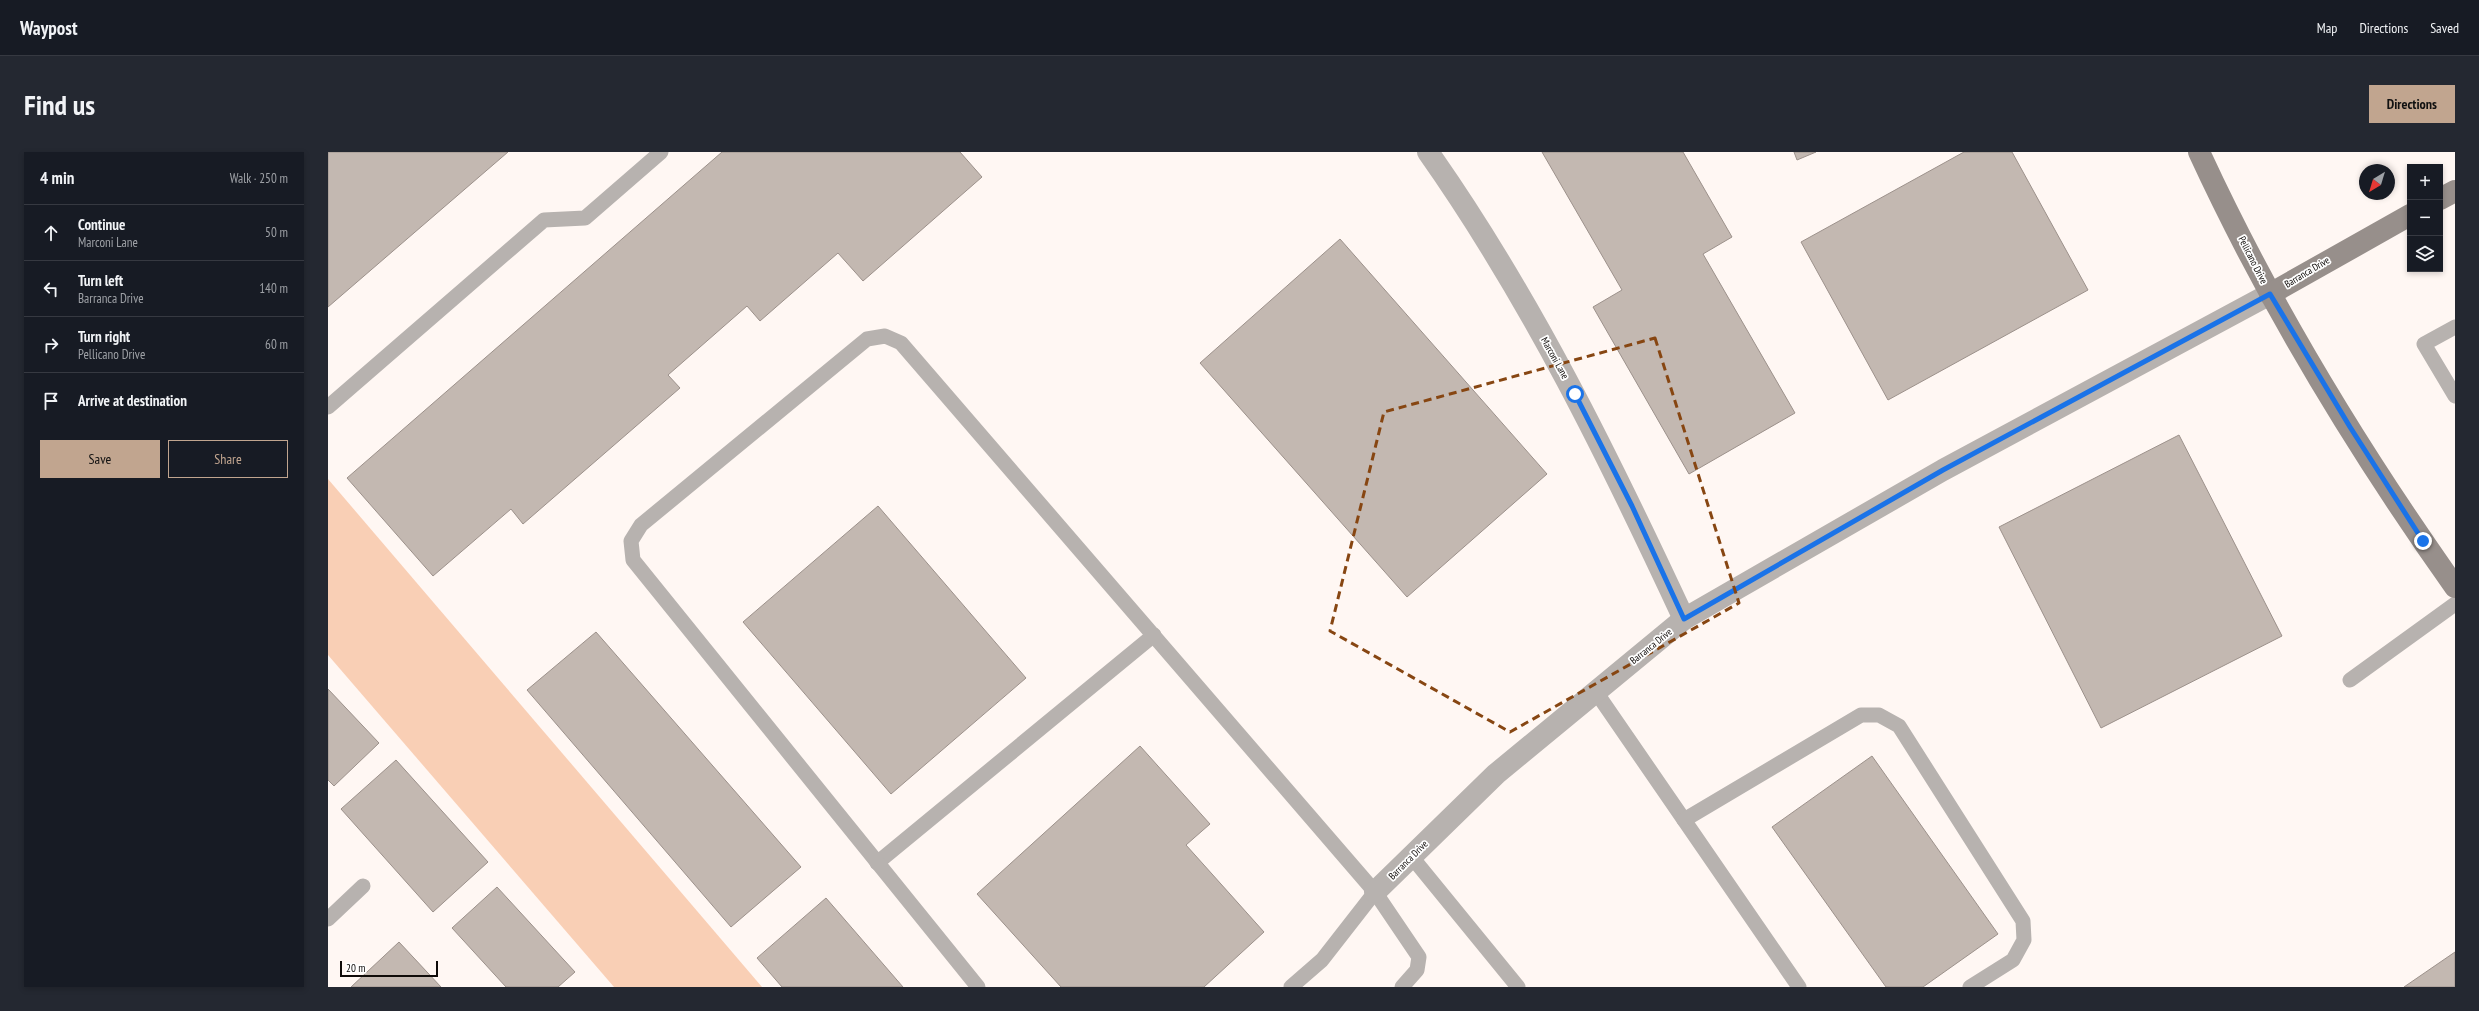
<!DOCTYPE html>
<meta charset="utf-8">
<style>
body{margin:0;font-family:"PT Sans Narrow",sans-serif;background:#242831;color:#f1f3f6}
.controls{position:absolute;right:12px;top:12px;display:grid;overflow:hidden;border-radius:0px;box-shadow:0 2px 6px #0003}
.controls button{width:36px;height:36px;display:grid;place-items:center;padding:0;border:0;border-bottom:1px solid #363941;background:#171b24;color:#f1f3f6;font:20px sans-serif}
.compass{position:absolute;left:2031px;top:12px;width:36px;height:36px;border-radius:50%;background:#171b24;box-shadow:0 2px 6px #0003;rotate:218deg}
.scale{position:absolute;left:12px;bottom:10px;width:98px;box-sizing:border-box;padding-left:4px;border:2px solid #0f0b09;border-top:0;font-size:11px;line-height:14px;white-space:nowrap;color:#0f0b09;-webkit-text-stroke:3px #fff;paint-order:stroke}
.stop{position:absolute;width:12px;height:12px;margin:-9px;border:3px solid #1a73e8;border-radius:50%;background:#fff}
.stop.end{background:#1a73e8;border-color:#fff;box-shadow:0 1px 4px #0008}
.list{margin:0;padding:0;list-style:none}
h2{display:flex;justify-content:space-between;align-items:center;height:52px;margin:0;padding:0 16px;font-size:17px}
h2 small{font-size:13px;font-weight:400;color:#9ea1a6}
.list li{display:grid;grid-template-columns:26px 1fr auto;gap:12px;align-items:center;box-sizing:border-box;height:56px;padding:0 16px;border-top:1px solid #363941}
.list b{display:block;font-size:15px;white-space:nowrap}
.list p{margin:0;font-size:13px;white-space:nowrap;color:#9ea1a6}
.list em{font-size:13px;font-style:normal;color:#9ea1a6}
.actions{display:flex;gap:8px;padding:12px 16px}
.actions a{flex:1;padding:9px 0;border:1px solid #c1a58f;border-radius:0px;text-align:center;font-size:14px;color:#c1a58f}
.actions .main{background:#c1a58f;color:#111}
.icon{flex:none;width:22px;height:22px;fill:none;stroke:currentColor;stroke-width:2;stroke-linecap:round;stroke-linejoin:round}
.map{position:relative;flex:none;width:2127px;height:835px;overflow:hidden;border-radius:0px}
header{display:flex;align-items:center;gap:24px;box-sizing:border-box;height:56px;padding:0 20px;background:#171b24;border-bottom:1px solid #363941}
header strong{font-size:19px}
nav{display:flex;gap:22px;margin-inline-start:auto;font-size:14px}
.intro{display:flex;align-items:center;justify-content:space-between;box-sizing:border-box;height:96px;padding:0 24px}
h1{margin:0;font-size:28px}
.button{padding:10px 18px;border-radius:0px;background:#c1a58f;color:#111;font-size:14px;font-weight:700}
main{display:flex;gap:24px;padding:0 24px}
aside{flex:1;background:#171b24;border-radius:0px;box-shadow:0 2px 6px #0003}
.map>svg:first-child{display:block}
.green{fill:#f9cfb5}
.building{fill:#c3b8b1;stroke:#9c918b}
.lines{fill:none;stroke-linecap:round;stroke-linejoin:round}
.lane{stroke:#b7b2af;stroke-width:15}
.street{stroke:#b7b2af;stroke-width:22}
.secondary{stroke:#978f8b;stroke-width:22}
.route{stroke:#1a73e8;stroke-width:5}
.marked{fill:none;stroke:#874612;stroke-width:3;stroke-dasharray:8 5;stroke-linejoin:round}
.labels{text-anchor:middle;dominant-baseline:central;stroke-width:3.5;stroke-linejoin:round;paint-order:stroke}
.street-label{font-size:10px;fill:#0f0b09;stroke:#fff}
</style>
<header>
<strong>Waypost</strong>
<nav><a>Map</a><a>Directions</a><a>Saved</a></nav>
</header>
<div class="intro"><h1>Find us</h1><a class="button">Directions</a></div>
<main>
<aside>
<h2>4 min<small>Walk · 250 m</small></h2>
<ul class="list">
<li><svg class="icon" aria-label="ahead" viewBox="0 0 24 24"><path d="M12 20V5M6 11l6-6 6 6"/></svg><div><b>Continue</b><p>Marconi Lane</p></div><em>50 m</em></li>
<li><svg class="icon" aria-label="left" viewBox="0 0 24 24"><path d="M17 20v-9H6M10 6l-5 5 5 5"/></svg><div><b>Turn left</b><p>Barranca Drive</p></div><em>140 m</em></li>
<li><svg class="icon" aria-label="right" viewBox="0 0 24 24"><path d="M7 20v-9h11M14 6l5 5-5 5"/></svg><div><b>Turn right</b><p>Pellicano Drive</p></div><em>60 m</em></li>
<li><svg class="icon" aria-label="arrive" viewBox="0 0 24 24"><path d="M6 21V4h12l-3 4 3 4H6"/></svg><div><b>Arrive at destination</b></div></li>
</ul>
<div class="actions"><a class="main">Save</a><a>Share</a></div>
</aside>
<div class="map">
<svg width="2127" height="835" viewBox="0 0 2127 835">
<rect width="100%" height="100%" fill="#fff7f3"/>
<path class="green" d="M 0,327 L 434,835 L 286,835 L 0,503 Z"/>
<g class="building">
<path d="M 0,0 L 180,0 L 0,155 Z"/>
<path d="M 394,0 L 632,0 L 654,25 L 535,129 L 510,101 L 432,169 L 419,154 L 340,223 L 352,236 L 195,372 L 183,357 L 105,424 L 19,326 Z"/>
<path d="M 1214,0 L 1355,0 L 1404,85 L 1375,102 L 1467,261 L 1361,322 L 1265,155 L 1294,138 Z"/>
<path d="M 1466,0 L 1488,0 L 1469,8 Z"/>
<path d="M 1636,0 L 1684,0 L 1760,138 L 1560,248 L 1473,90 Z"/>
<path d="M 1012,87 L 1219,322 L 1079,445 L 872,211 Z"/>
<path d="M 1851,283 L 1954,484 L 1773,576 L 1671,375 Z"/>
<path d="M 550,354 L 698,526 L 563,642 L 415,470 Z"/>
<path d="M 268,480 L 473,715 L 403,775 L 199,538 Z"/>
<path d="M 0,537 L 51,591 L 6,634 L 0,628 Z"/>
<path d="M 812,594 L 882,672 L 858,693 L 936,780 L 876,835 L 733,835 L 649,742 Z"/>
<path d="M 1544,604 L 1670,782 L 1595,835 L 1558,835 L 1444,675 Z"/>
<path d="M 68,608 L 160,710 L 105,760 L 13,657 Z"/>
<path d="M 169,735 L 247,820 L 230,835 L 178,835 L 124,776 Z"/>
<path d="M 498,746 L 575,835 L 454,835 L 429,806 Z"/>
<path d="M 71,790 L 113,835 L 23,835 Z"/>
<path d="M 2127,800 L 2127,835 L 2076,835 Z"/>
</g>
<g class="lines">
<g class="lane">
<path d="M 2127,175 L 2096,192 L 2127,244"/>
<path d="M 0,255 L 216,68 L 257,66 L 333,0"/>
<path d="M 2022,528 L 2127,452"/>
<path d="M 1268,540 L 1471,835"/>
<path d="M 1356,668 L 1533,563 L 1551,563 L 1571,574 L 1695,769 L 1696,788 L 1685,808 L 1642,835"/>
<path d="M 1083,704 L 1190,835"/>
<path d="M 549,711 L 826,483"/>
<path d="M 0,767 L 35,734"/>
<path d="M 650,835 L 305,408 L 303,389 L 313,373 L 539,187 L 557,184 L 573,191 L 1047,740 L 1091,805 L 1089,818 L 1074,835"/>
<path d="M 963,835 L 994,808 L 1047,740"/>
</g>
<g class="street">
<path d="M 1100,0 C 1203,146 1281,306 1356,467"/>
<path d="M 1047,740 L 1168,622 L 1356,467 L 1615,318 L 1942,142"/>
</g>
<g class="secondary">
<path d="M 1871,0 C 1941,152 2030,298 2127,435"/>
<path d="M 2112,47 L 2127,39"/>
<path d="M 1942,142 L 2082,63"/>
</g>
</g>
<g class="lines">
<path class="route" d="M 1247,242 L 1304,354 L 1356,467 L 1615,318 L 1942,142 L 2022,275 L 2095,389"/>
</g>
<path class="marked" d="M 1327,186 L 1411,451 L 1182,580 L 1002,479 L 1056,260 Z"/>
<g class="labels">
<g class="street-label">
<text transform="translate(1925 108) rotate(63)">Pellicano Drive</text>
<text transform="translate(1979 120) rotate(-31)">Barranca Drive</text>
<text transform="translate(1227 206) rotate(61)">Marconi Lane</text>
<text transform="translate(1323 494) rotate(-39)">Barranca Drive</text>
<text transform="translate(1080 708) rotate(-45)">Barranca Drive</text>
</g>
</g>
</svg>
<div class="controls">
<button>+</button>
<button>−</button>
<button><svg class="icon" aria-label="layers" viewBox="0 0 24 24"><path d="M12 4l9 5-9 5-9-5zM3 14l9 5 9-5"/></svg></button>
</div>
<svg class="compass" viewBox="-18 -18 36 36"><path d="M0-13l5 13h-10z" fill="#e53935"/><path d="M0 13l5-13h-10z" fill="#9ea1a6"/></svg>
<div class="scale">20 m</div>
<div class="stop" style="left:1247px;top:242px"></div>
<div class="stop end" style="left:2095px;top:389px"></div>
</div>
</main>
